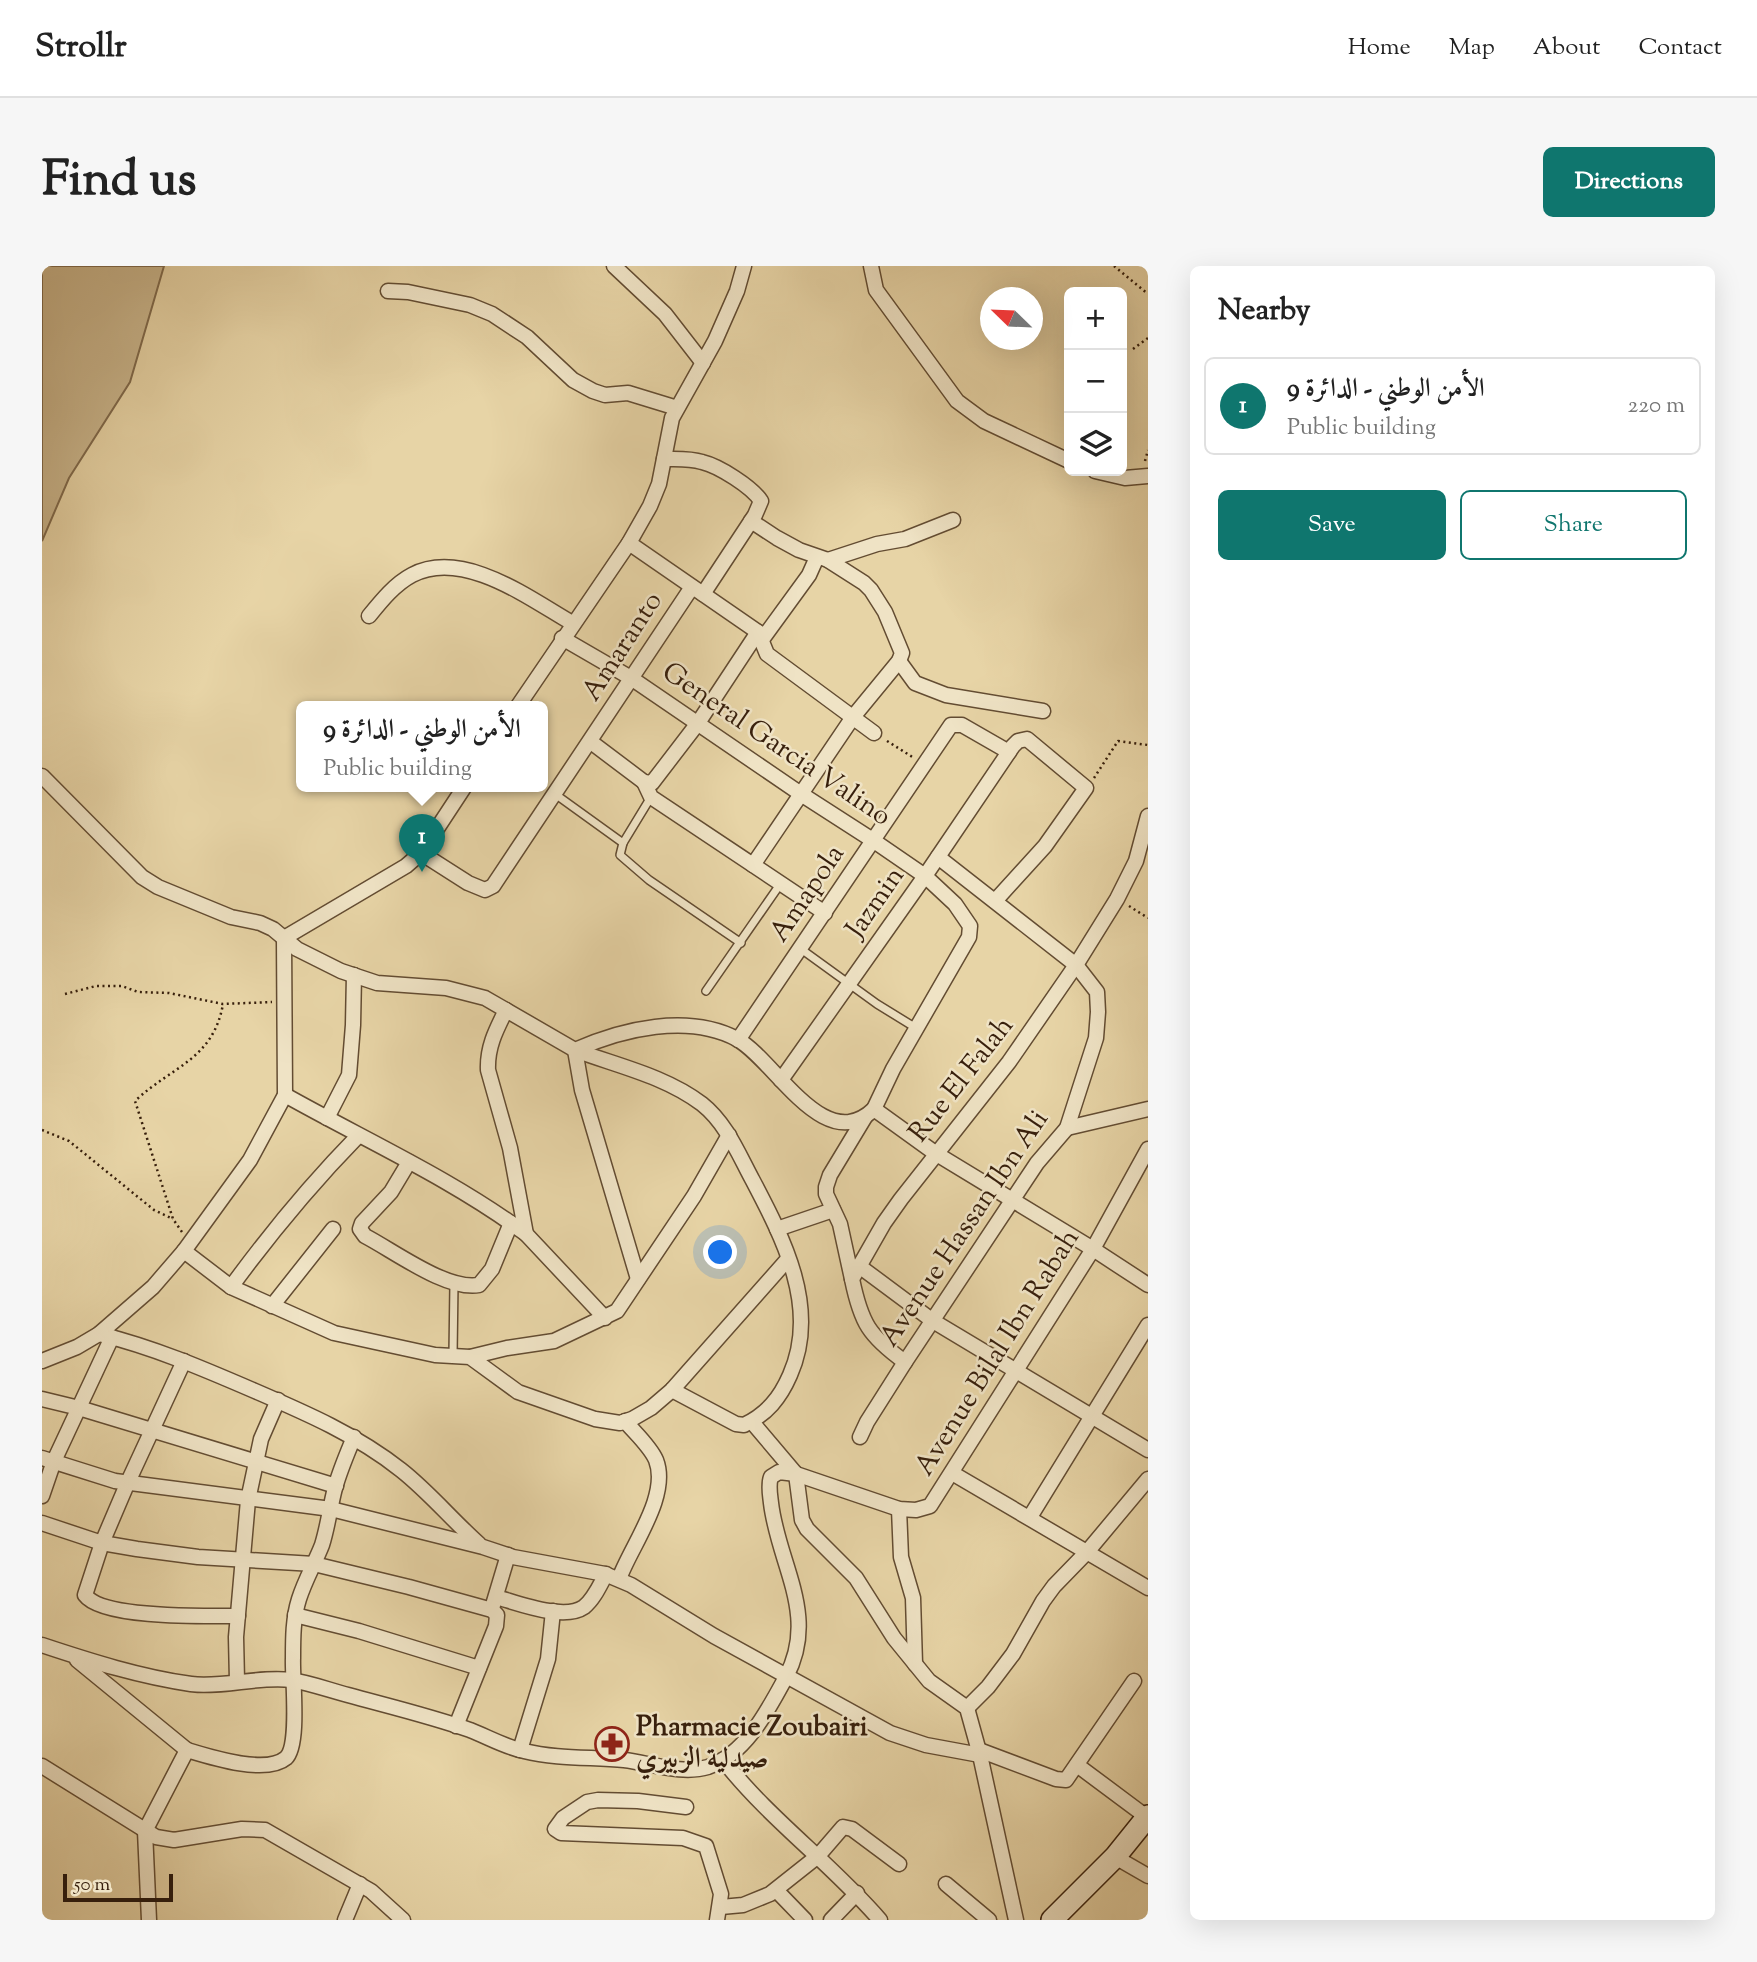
<!DOCTYPE html>
<meta charset="utf-8">
<style>
body{margin:0;font-family:"Sorts Mill Goudy",Amiri,serif;background:#f6f6f6;color:#222}
.controls{position:absolute;right:21px;top:21px;display:grid;overflow:hidden;border-radius:10px;box-shadow:0 7px 28px #0002}
.controls button{width:63px;height:63px;display:grid;place-items:center;padding:0;border:0;border-bottom:2px solid #e0e0e0;background:#fff;color:#222;font:35px sans-serif}
.compass{position:absolute;left:938px;top:21px;width:63px;height:63px;border-radius:50%;background:#fff;box-shadow:0 7px 28px #0002;rotate:293deg}
.scale{position:absolute;left:21px;bottom:18px;width:110px;box-sizing:border-box;padding-left:7px;border:4px solid #371f0c;border-top:0;font-size:19px;line-height:24px;white-space:nowrap;color:#371f0c;-webkit-text-stroke:5px #efe3c5;paint-order:stroke}
.you{position:absolute;left:679px;top:987px;width:24px;height:24px;margin:-18px;border:5px solid #fff;border-radius:50%;background:#1a73e8;box-shadow:0 0 0 10px #1a73e833}
.badge{display:grid;place-items:center;width:46px;height:46px;border-radius:50%;background:#0f766e;color:#fff;font-size:23px;font-weight:700}
.pin{position:absolute;translate:-50% -58px;filter:drop-shadow(0 2px 4px #0008)}
.pin::after{content:'';position:absolute;top:37px;width:24px;height:21px;background:inherit;clip-path:polygon(0 0,100% 0,50% 100%)}
.popup{position:absolute;left:254px;top:435px;width:252px;height:91px;box-sizing:border-box;display:grid;place-content:center;border-radius:10px;background:#fff;filter:drop-shadow(0 2px 5px #0005);font-size:23px;white-space:nowrap;color:#767676}
.popup b{font-size:26px;color:#222}
.popup::after{content:'';position:absolute;left:50%;top:100%;margin-left:-14px;border:14px solid transparent;border-top-color:#fff}
.list{margin:0;padding:0;list-style:none}
h2{display:flex;justify-content:space-between;align-items:center;height:91px;margin:0;padding:0 28px;font-size:30px}
h2 small{font-size:23px;font-weight:400;color:#767676}
.list li{display:grid;grid-template-columns:46px 1fr auto;gap:21px;align-items:center;box-sizing:border-box;height:98px;margin:0 14px 14px;padding:0 14px;border:2px solid #e0e0e0;border-radius:10px}
.list b{display:block;font-size:26px;white-space:nowrap}
.list p{margin:0;font-size:23px;white-space:nowrap;color:#767676}
.list em{font-size:23px;font-style:normal;color:#767676}
.actions{display:flex;gap:14px;padding:21px 28px}
.actions a{flex:1;padding:16px 0;border:2px solid #0f766e;border-radius:10px;text-align:center;font-size:24px;color:#0f766e}
.actions .main{background:#0f766e;color:#fff}
.icon{flex:none;width:38px;height:38px;fill:none;stroke:currentColor;stroke-width:2;stroke-linecap:round;stroke-linejoin:round}
.map{position:relative;flex:none;width:1106px;height:1654px;overflow:hidden;border-radius:10px}
header{display:flex;align-items:center;gap:42px;box-sizing:border-box;height:98px;padding:0 35px;background:#fff;border-bottom:2px solid #e0e0e0}
header strong{font-size:33px}
nav{display:flex;gap:38px;margin-inline-start:auto;font-size:24px}
.intro{display:flex;align-items:center;justify-content:space-between;box-sizing:border-box;height:168px;padding:0 42px}
h1{margin:0;font-size:49px}
.button{padding:18px 32px;border-radius:10px;background:#0f766e;color:#fff;font-size:24px;font-weight:700}
main{display:flex;gap:42px;padding:0 42px}
aside{flex:1;background:#fff;border-radius:10px;box-shadow:0 7px 28px #0002}
.map>svg:first-child{display:block}
.green{fill:#c9b58c;stroke:#806a4c;stroke-width:2}
.lines{fill:none;stroke-linecap:round;stroke-linejoin:round}
.lane-casing{stroke:#634c32;stroke-width:10}
.street-casing{stroke:#634c32;stroke-width:17}
.secondary-casing{stroke:#371f0c;stroke-width:24}
.path{stroke:#371f0c;stroke-width:2.5;stroke-dasharray:2 3.5;stroke-linecap:butt}
.lane{stroke:#efe3c5;stroke-width:7}
.street{stroke:#efe3c5;stroke-width:14}
.secondary{stroke:#efe3c5;stroke-width:21}
.labels{text-anchor:middle;dominant-baseline:central;stroke-width:5;stroke-linejoin:round;paint-order:stroke}
.street-label{font-size:28px;fill:#371f0c;stroke:#efe3c5}
.poi-label{font-size:28px;font-weight:bold;fill:#371f0c;stroke:#efe3c5;text-anchor:start}
</style>
<header>
<strong>Strollr</strong>
<nav><a>Home</a><a>Map</a><a>About</a><a>Contact</a></nav>
</header>
<div class="intro"><h1>Find us</h1><a class="button">Directions</a></div>
<main>
<div class="map">
<svg width="1106" height="1654" viewBox="0 0 1106 1654">
<rect width="100%" height="100%" fill="#e7d4a6"/>
<filter id="stains"><feTurbulence type="fractalNoise" baseFrequency=".00286" numOctaves="4"/><feColorMatrix values="0 0 0 0 .2 0 0 0 0 .09 0 0 0 0 .02 0 0 0 .5 -.17"/></filter>
<radialGradient id="worn" r=".72"><stop offset=".6" stop-color="#630" stop-opacity="0"/><stop offset="1" stop-color="#630" stop-opacity=".3"/></radialGradient>
<path class="green" d="M 0,0 L 122,0 L 88,116 L 27,212 L 0,275 Z"/>
<g class="lines">
<g class="lane-casing">
<g id="lane">
<path d="M 513,528 L 581,577"/>
<path d="M 609,531 L 581,577 L 578,589 L 607,614 L 699,677"/>
<path d="M 759,683 L 835,738 L 874,762"/>
<path d="M 664,725 L 739,617"/>
<path d="M 411,1089 L 412,1017"/>
</g>
</g>
<g class="street-casing">
<g id="street">
<path d="M 572,0 L 623,48 L 661,97"/>
<path d="M 829,0 L 834,24 L 915,135 L 942,155 L 1027,195"/>
<path d="M 346,25 L 366,26 L 428,39 L 450,48 L 485,71 L 531,114 L 551,125 L 563,129 L 586,127 L 635,142"/>
<path d="M 622,193 C 634,193 648,192 660,196 C 677,200 710,221 719,235 L 713,249 L 661,328"/>
<path d="M 1053,205 L 1083,212 L 1106,210"/>
<path d="M 709,255 L 735,272 L 757,284 L 786,294 L 822,317 L 829,324 L 843,346 L 860,387 L 857,395 L 811,451 L 711,599"/>
<path d="M 587,277 L 716,366 L 725,388 L 832,467"/>
<path d="M 786,294 L 835,278 L 863,273 L 911,254"/>
<path d="M 327,350 C 340,334 353,318 370,309 C 421,282 488,333 530,357"/>
<path d="M 520,372 L 589,412 L 759,528 L 832,575 L 883,610 L 913,638 L 928,660 L 927,671 L 851,803 L 832,843"/>
<path d="M 719,375 L 767,309 L 775,291"/>
<path d="M 857,395 L 873,417 L 904,429 L 1001,445"/>
<path d="M 476,440 L 587,277 L 608,240 L 617,218 L 630,152 L 673,75 L 695,25 L 702,0"/>
<path d="M 549,476 L 602,516 L 610,517 L 656,457 L 716,366"/>
<path d="M 0,510 L 100,611 L 116,621 L 189,651 L 218,657 L 231,663 L 255,683 L 299,705 L 335,717 L 404,722 L 443,732 L 533,784 C 580,763 646,747 695,773 C 734,795 782,891 832,843 L 893,887 L 1051,983 L 1106,1019"/>
<path d="M 602,516 L 609,531 L 783,647"/>
<path d="M 379,587 L 426,617 L 443,624 L 451,620 L 650,321"/>
<path d="M 242,672 L 364,600 L 379,587 L 423,520"/>
<path d="M 464,744 C 454,764 445,781 446,804 L 468,882 L 484,968"/>
<path d="M 696,774 L 909,459 L 920,459 L 967,486"/>
<path d="M 533,784 C 576,800 623,810 660,838 C 684,857 696,887 710,913 C 741,972 778,1042 748,1109 C 738,1132 725,1148 702,1159 L 694,1158 L 630,1124"/>
<path d="M 533,784 L 540,824 L 596,1013"/>
<path d="M 739,814 L 883,610 L 971,480 L 976,475 L 985,473 L 1044,522 L 1003,580 L 953,635"/>
<path d="M 243,829 C 323,874 410,913 484,968 L 563,1052"/>
<path d="M 285,852 L 307,809 L 311,759 L 312,709"/>
<path d="M 1025,862 L 1106,843"/>
<path d="M 367,896 L 349,926 L 320,957 L 318,963 L 323,970 C 352,985 405,1025 437,1019 L 450,1003 L 469,957"/>
<path d="M 735,963 L 791,944"/>
<path d="M 142,985 L 189,1021 L 292,1067 L 393,1089 L 428,1091 L 476,1126 L 553,1153 L 578,1157 L 590,1153 L 609,1142 L 630,1124 L 746,993"/>
<path d="M 817,1000 L 891,1055 L 1106,1184"/>
<path d="M 810,1013 L 798,958 L 784,928 L 784,921 L 788,909 L 823,851"/>
<path d="M 189,1021 C 230,965 268,919 316,870"/>
<path d="M 230,1040 L 291,963"/>
<path d="M 57,1068 C 111,1081 162,1103 213,1125 C 264,1147 315,1169 359,1204 C 387,1226 410,1254 437,1278"/>
<path d="M 428,1091 L 465,1082 L 512,1075 L 575,1045 L 652,930 L 687,869"/>
<path d="M 0,1095 L 35,1081 L 57,1068 L 111,1021 L 142,985 L 208,894 L 243,829 L 242,672"/>
<path d="M 142,1095 L 86,1216 L 60,1277 L 43,1329 C 60,1353 166,1350 196,1350"/>
<path d="M 863,1096 C 827,1070 819,1057 810,1013 L 842,957 L 859,933 L 967,796 L 1034,699 L 1075,633 L 1094,595 L 1106,550"/>
<path d="M 0,1133 L 37,1142 L 294,1220"/>
<path d="M 710,1156 L 754,1208 L 760,1254 L 765,1263 L 814,1312 L 852,1372 L 887,1415 L 925,1442 L 938,1489 L 974,1654"/>
<path d="M 818,1171 L 825,1156 L 863,1096 L 995,897 L 1025,862 L 1054,772 L 1056,746 L 1055,726 L 1034,699 L 896,591"/>
<path d="M 0,1192 L 73,1215 L 289,1243 L 441,1281 L 471,1291 L 563,1308 L 589,1319 L 672,1370 L 848,1467 L 884,1479 L 938,1489"/>
<path d="M 910,1207 L 1106,1322"/>
<path d="M 0,1230 L 12,1195 L 70,1071"/>
<path d="M 857,1243 L 859,1291 L 871,1332 L 873,1398"/>
<path d="M 988,1251 L 1106,1059"/>
<path d="M 0,1257 L 60,1277 L 95,1283 L 156,1291 L 272,1298 L 367,1321 L 450,1344 L 455,1349 L 454,1360 L 414,1460"/>
<path d="M 577,1313 C 589,1280 628,1230 614,1194 C 608,1180 593,1167 583,1155"/>
<path d="M 454,1331 C 476,1337 522,1355 542,1341 C 552,1333 558,1319 564,1308"/>
<path d="M 451,1339 L 466,1289"/>
<path d="M 253,1349 L 317,1365 L 437,1402"/>
<path d="M 0,1379 C 48,1395 99,1411 149,1418 C 182,1422 215,1410 249,1414 C 268,1417 287,1424 306,1429 C 346,1440 388,1450 428,1464 C 446,1471 463,1481 482,1485 C 515,1493 549,1491 582,1494 C 608,1497 640,1509 666,1501 C 704,1488 726,1444 744,1411 C 777,1349 736,1298 729,1237 C 728,1228 726,1219 729,1211 L 737,1206 L 754,1208 L 857,1243 L 874,1244 L 888,1240 L 1051,983 L 1106,883"/>
<path d="M 35,1394 L 145,1484 L 103,1565 L 107,1654"/>
<path d="M 195,1415 L 194,1371 L 206,1234 L 219,1173 L 236,1134"/>
<path d="M 925,1442 L 946,1421 L 971,1388 L 1001,1335 L 1012,1320 L 1045,1286 L 1106,1213"/>
<path d="M 145,1484 C 168,1491 224,1509 244,1492 C 258,1479 250,1411 251,1392 C 251,1372 251,1352 257,1333 C 263,1314 273,1297 280,1279 C 286,1260 288,1241 293,1222 C 298,1204 305,1188 312,1171"/>
<path d="M 478,1484 L 506,1393 L 511,1345"/>
<path d="M 937,1484 L 1014,1513 L 1024,1514 L 1092,1415"/>
<path d="M 681,1494 C 727,1553 789,1597 838,1654"/>
<path d="M 1035,1499 L 1106,1552"/>
<path d="M 0,1500 L 114,1571 L 132,1574 L 200,1563 L 223,1564 L 329,1625 L 361,1654"/>
<path d="M 644,1541 L 596,1535 L 556,1534 L 545,1536 L 521,1552 L 513,1563 L 519,1567 L 641,1572 L 664,1580 L 679,1628 L 675,1654"/>
<path d="M 1073,1591 L 1106,1610"/>
<path d="M 904,1618 L 947,1654"/>
<path d="M 734,1624 L 763,1654"/>
<path d="M 679,1641 L 701,1639 L 728,1628 L 776,1590 L 801,1561 L 810,1563 L 857,1598"/>
<path d="M 303,1654 L 318,1618"/>
<path d="M 789,1654 L 815,1627"/>
</g>
</g>
<g class="secondary-casing">
<path id="secondary" d="M 1010,1654 L 1073,1591 L 1106,1550"/>
</g>
<g class="path">
<path d="M 1072,0 L 1106,28"/>
<path d="M 1091,83 L 1106,72"/>
<path d="M 1103,195 L 1106,184"/>
<path d="M 845,475 L 872,492"/>
<path d="M 1052,512 L 1076,475 L 1106,479"/>
<path d="M 1087,640 L 1106,652"/>
<path d="M 23,728 L 54,720 L 80,720 L 96,726 L 127,727 L 181,738 L 230,736"/>
<path d="M 0,864 L 27,875 L 112,944 L 131,953"/>
<path d="M 140,966 L 131,953 L 93,835 C 130,800 171,794 181,738"/>
</g>
<use href="#lane" class="lane"/>
<use href="#street" class="street"/>
<use href="#secondary" class="secondary"/>
</g>
<defs>
<g id="pharmacy-ring" transform="scale(1.75)"><circle r="9.5" fill="#efe3c5" stroke="#8f2418" stroke-width="1.5"/><path d="M-2-6h4v4h4v4h-4v4h-4v-4h-4v-4h4Z" fill="#8f2418"/></g>
</defs>
<g fill-rule="evenodd">
<use href="#pharmacy-ring" x="570" y="1478"/>
</g>
<g class="labels">
<g class="street-label">
<text transform="translate(581 381) rotate(-57)">Amaranto</text>
<text transform="translate(734 479) rotate(34)">General Garcia Valino</text>
<text transform="translate(766 628) rotate(-56)">Amapola</text>
<text transform="translate(834 637) rotate(-55)">Jazmin</text>
<text transform="translate(920 814) rotate(-52)">Rue El Falah</text>
<text transform="translate(923 963) rotate(-56)">Avenue Hassan Ibn Ali</text>
<text transform="translate(956 1087) rotate(-58)">Avenue Bilal Ibn Rabah</text>
</g>
<g class="poi-label">
<text x="594" y="1462">Pharmacie Zoubairi<tspan x="594" dy="32">صيدلية الزبيري</tspan></text>
</g>
</g>
<rect width="100%" height="100%" filter="url(#stains)"/>
<rect width="100%" height="100%" fill="url(#worn)"/>
</svg>
<div class="controls">
<button>+</button>
<button>−</button>
<button><svg class="icon" aria-label="layers" viewBox="0 0 24 24"><path d="M12 4l9 5-9 5-9-5zM3 14l9 5 9-5"/></svg></button>
</div>
<svg class="compass" viewBox="-18 -18 36 36"><path d="M0-13l5 13h-10z" fill="#e53935"/><path d="M0 13l5-13h-10z" fill="#767676"/></svg>
<div class="scale">50 m</div>
<div class="you"></div>
<div class="pin badge" style="left:380px;top:606px">1</div>
<div class="popup"><b>الأمن الوطني - الدائرة 9</b>Public building</div>
</div>
<aside>
<h2>Nearby<small></small></h2>
<ul class="list">
<li><span class="badge">1</span><div><b>الأمن الوطني - الدائرة 9</b><p>Public building</p></div><em>220 m</em></li>
</ul>
<div class="actions"><a class="main">Save</a><a>Share</a></div>
</aside>
</main>
